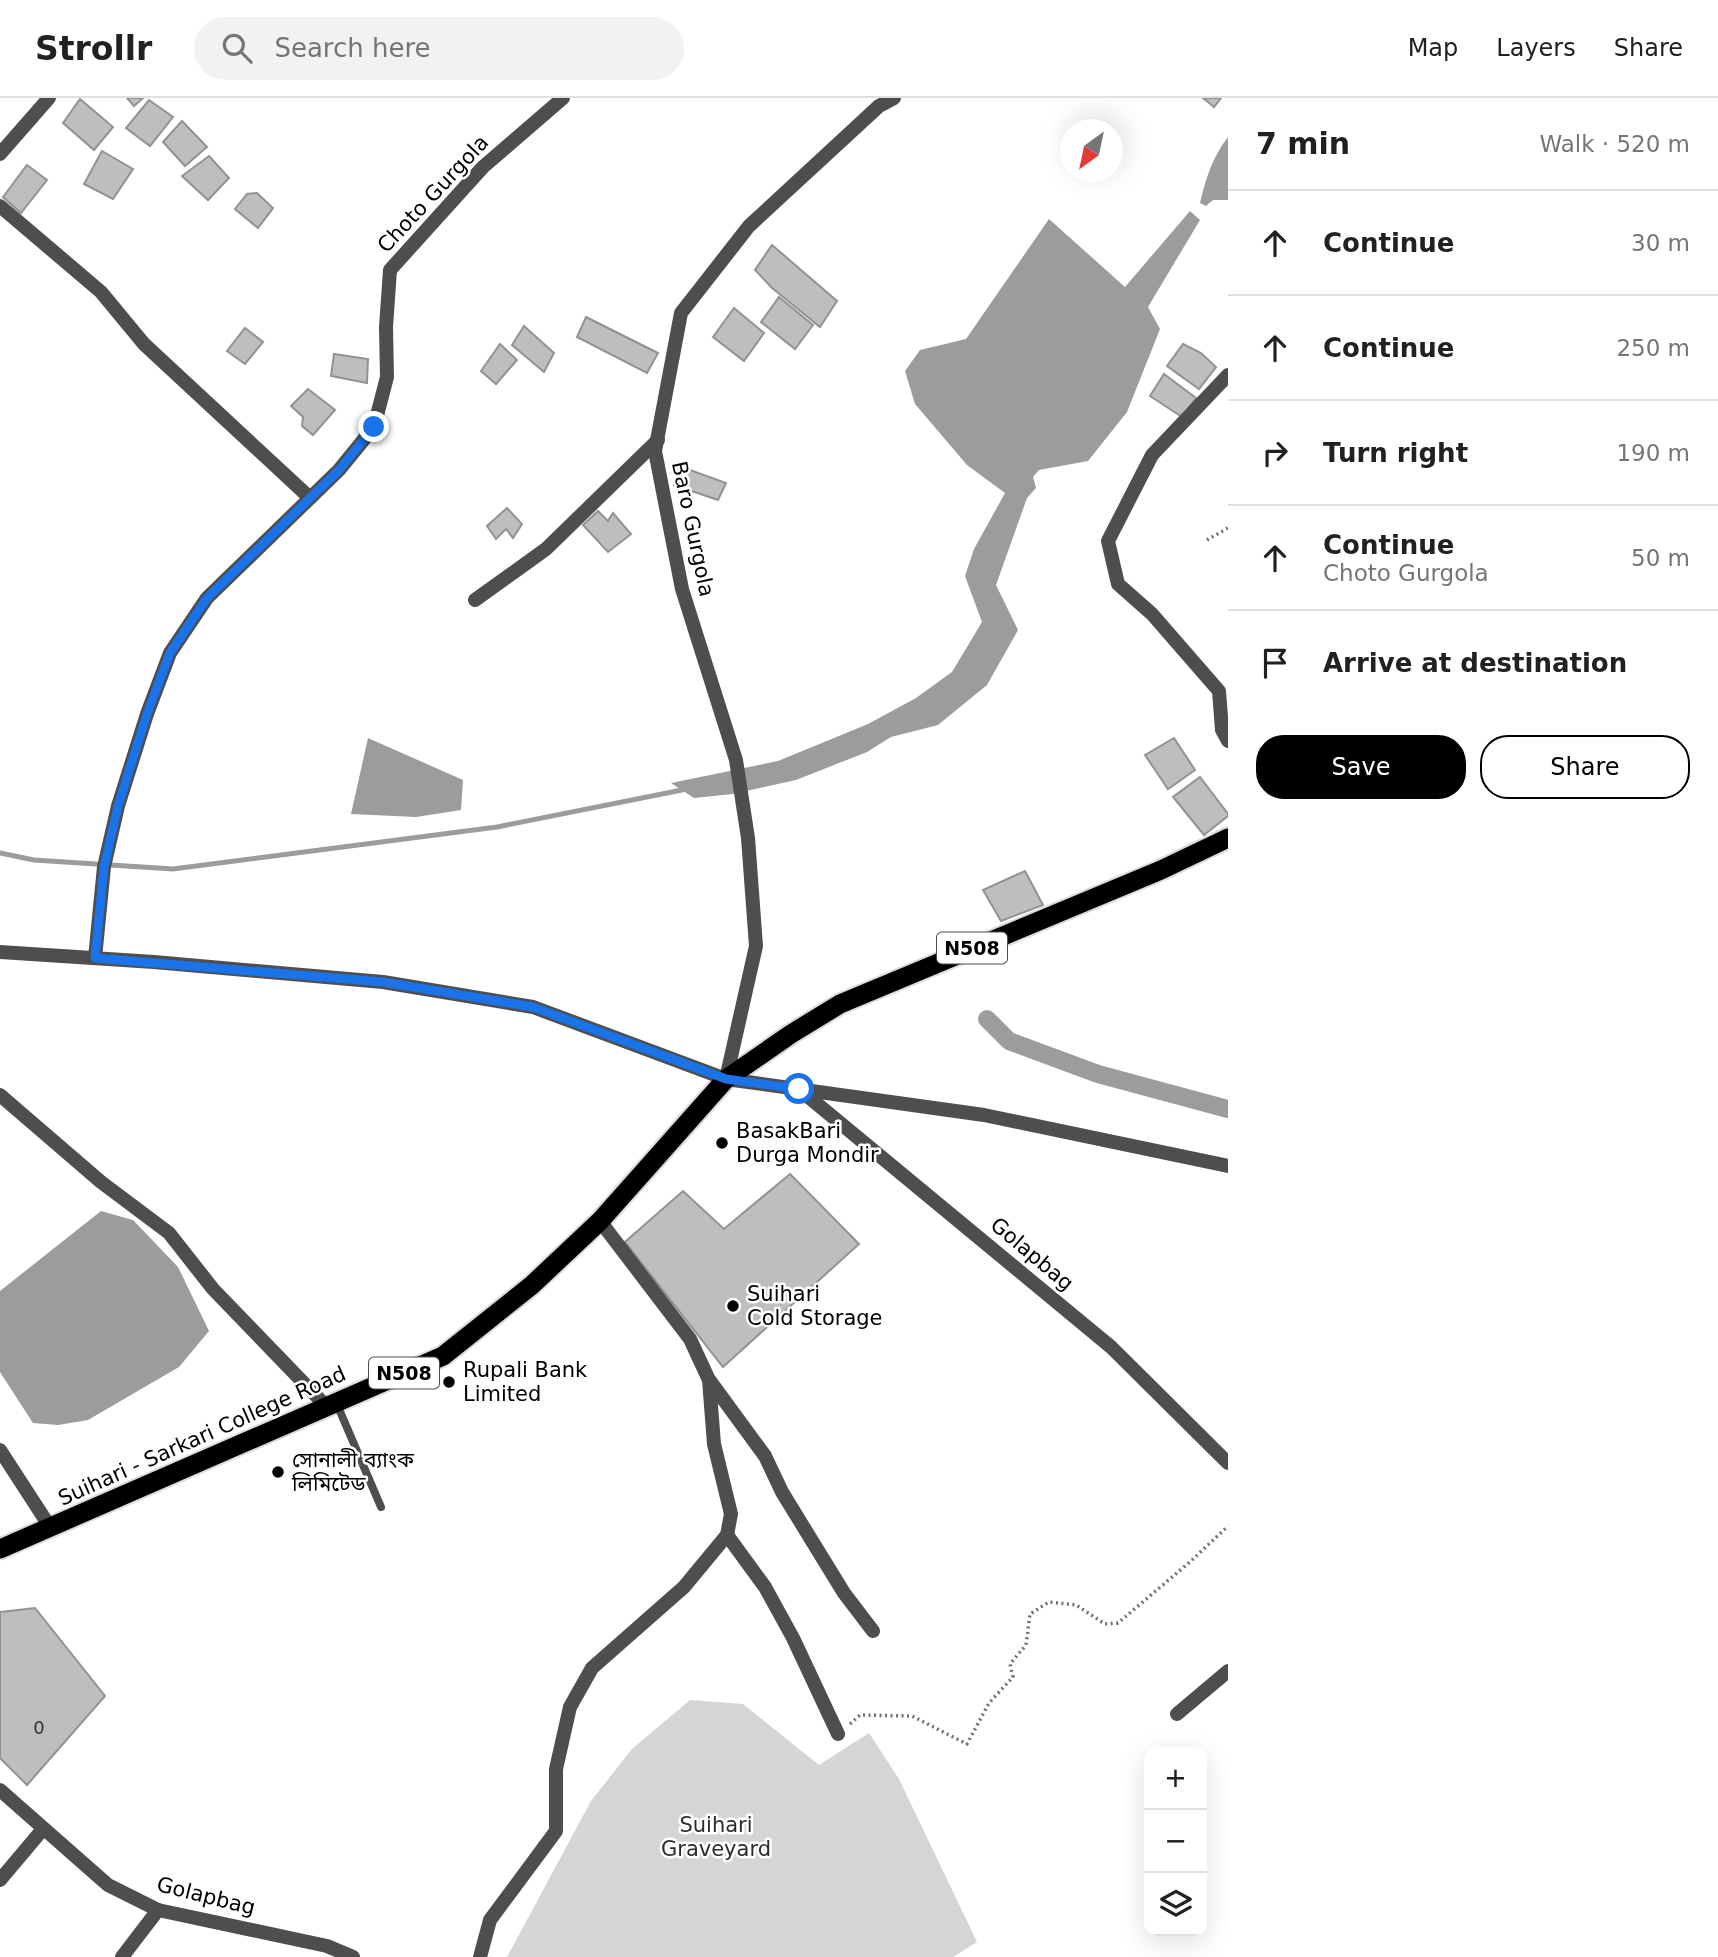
<!DOCTYPE html>
<meta charset="utf-8">
<style>
body{margin:0;font-family:"DejaVu Sans","Noto Sans Bengali",sans-serif;background:#f2f2f2;color:#202124}
.controls{position:absolute;right:21px;bottom:21px;display:grid;overflow:hidden;border-radius:14px;box-shadow:0 7px 28px #0002}
.controls button{width:63px;height:63px;display:grid;place-items:center;padding:0;border:0;border-bottom:2px solid #e0e0e0;background:#fff;color:#202124;font:35px sans-serif}
.compass{position:absolute;left:1060px;top:21px;width:63px;height:63px;border-radius:50%;background:#fff;box-shadow:0 7px 28px #0002;rotate:213deg}
.stop{position:absolute;width:21px;height:21px;margin:-16px;border:5px solid #1a73e8;border-radius:50%;background:#fff}
.stop.end{background:#1a73e8;border-color:#fff;box-shadow:0 2px 7px #0008}
.list{margin:0;padding:0;list-style:none}
h2{display:flex;justify-content:space-between;align-items:center;height:91px;margin:0;padding:0 28px;font-size:30px}
h2 small{font-size:23px;font-weight:400;color:#757577}
.list li{display:grid;grid-template-columns:46px 1fr auto;gap:21px;align-items:center;box-sizing:border-box;height:105px;padding:0 28px;border-top:2px solid #e0e0e0}
.list b{display:block;font-size:26px;white-space:nowrap}
.list p{margin:0;font-size:23px;white-space:nowrap;color:#757577}
.list em{font-size:23px;font-style:normal;color:#757577}
.actions{display:flex;gap:14px;padding:21px 28px}
.actions a{flex:1;padding:16px 0;border:2px solid #000;border-radius:28px;text-align:center;font-size:24px;color:#000}
.actions .main{background:#000;color:#fff}
.icon{flex:none;width:38px;height:38px;fill:none;stroke:currentColor;stroke-width:2;stroke-linecap:round;stroke-linejoin:round}
.map{position:relative;flex:none;width:1228px;height:1859px;overflow:hidden}
header{display:flex;align-items:center;gap:42px;box-sizing:border-box;height:98px;padding:0 35px;background:#fff;border-bottom:2px solid #e0e0e0}
header strong{font-size:33px}
nav{display:flex;gap:38px;margin-inline-start:auto;font-size:24px}
.search{width:490px;height:63px;background:#f2f2f2;display:flex;align-items:center;gap:18px;box-sizing:border-box;padding:0 24px;border-radius:38px;color:#757577;font-size:26px}
main{display:flex}
aside{flex:1;background:#fff}
.map>svg:first-child{display:block}
.green{fill:#d5d5d5}
.water{fill:#9c9c9c}
.lines{fill:none;stroke-linecap:round;stroke-linejoin:round}
.stream{stroke:#9c9c9c;stroke-width:5}
.canal{stroke:#9c9c9c;stroke-width:18}
.building{fill:#bebebe;stroke:#929292;stroke-width:2}
.trunk-casing{stroke:#dbdbdb;stroke-width:23}
.path{stroke:#707070;stroke-width:3.5;stroke-dasharray:2 3.5;stroke-linecap:butt}
.service{stroke:#4e4e4e;stroke-width:8}
.minor{stroke:#4e4e4e;stroke-width:14}
.tertiary{stroke:#4e4e4e;stroke-width:14}
.trunk{stroke:#000;stroke-width:19}
.route{stroke:#1a73e8;stroke-width:9}
.poi-dot{fill:#000;stroke:#fff;stroke-width:2.5}
.labels{text-anchor:middle;dominant-baseline:central;stroke-width:5;stroke-linejoin:round;paint-order:stroke}
.number-label{font-size:18px;fill:#303030}
.shield{fill:#fff;stroke:#4c4c4c;stroke-width:2}
.shield-label{font-size:19px;font-weight:bold;fill:#000}
.street-label{font-size:21px;fill:#000;stroke:#fff}
.poi-label{font-size:21px;fill:#000;stroke:#fff;text-anchor:start}
.park-label{font-size:21px;fill:#2c2c2c;stroke:#fff}
</style>
<header>
<strong>Strollr</strong>
<div class="search"><svg class="icon" aria-label="search" viewBox="0 0 24 24"><circle cx="10" cy="10" r="6"/><path d="M15 15l6 6"/></svg>Search here</div>
<nav><a>Map</a><a>Layers</a><a>Share</a></nav>
</header>
<main>
<div class="map">
<svg width="1228" height="1859" viewBox="0 0 1228 1859">
<rect width="100%" height="100%" fill="#fff"/>
<path class="green" d="M 690,1602 L 743,1606 L 819,1667 L 869,1635 L 899,1681 L 977,1844 L 953,1859 L 507,1859 L 591,1703 L 632,1651 Z"/>
<g class="water">
<path d="M 1228,39 L 1228,102 L 1213,102 L 1206,108 L 1200,105 C 1206,80 1212,60 1228,39 Z"/>
<path d="M 1190,113 L 1200,122 L 1148,209 L 1160,231 L 1127,314 L 1088,363 L 1039,372 L 1033,379 L 1036,390 L 1027,400 L 996,487 L 1018,532 L 987,587 L 938,627 L 891,639 L 867,654 L 796,682 L 733,696 L 694,700 L 671,685 L 778,663 L 868,626 L 916,600 L 952,574 L 982,524 L 965,478 L 974,451 L 1005,395 L 967,367 L 915,306 L 905,273 L 920,252 L 966,241 L 1049,121 L 1125,189 Z"/>
<path d="M 368,640 L 463,682 L 461,712 L 416,719 L 351,716 Z"/>
<path d="M 101,1113 L 133,1122 L 178,1169 L 209,1233 L 179,1269 L 88,1322 L 58,1327 L 33,1325 L 0,1274 L 0,1193 Z"/>
</g>
<g class="lines">
<path class="stream" d="M 0,755 L 34,762 L 173,771 L 497,729 L 682,692"/>
<path class="canal" d="M 987,921 L 1009,943 L 1098,976 L 1228,1011"/>
</g>
<g class="building">
<path d="M 127,0 L 143,0 L 134,8 Z"/>
<path d="M 1203,0 L 1221,0 L 1214,9 Z"/>
<path d="M 80,1 L 113,29 L 94,52 L 63,25 Z"/>
<path d="M 149,2 L 173,19 L 150,48 L 126,30 Z"/>
<path d="M 182,23 L 207,49 L 185,68 L 163,44 Z"/>
<path d="M 102,53 L 133,71 L 113,101 L 84,86 Z"/>
<path d="M 209,58 L 229,80 L 208,102 L 182,78 Z"/>
<path d="M 27,67 L 47,82 L 21,115 L 3,99 Z"/>
<path d="M 257,95 L 273,110 L 258,130 L 235,111 L 247,96 Z"/>
<path d="M 772,147 L 837,203 L 820,229 L 772,190 L 755,172 Z"/>
<path d="M 779,199 L 813,227 L 795,251 L 761,224 Z"/>
<path d="M 734,210 L 764,235 L 744,263 L 713,239 Z"/>
<path d="M 586,219 L 658,255 L 647,275 L 577,239 Z"/>
<path d="M 524,228 L 554,255 L 544,274 L 512,247 Z"/>
<path d="M 245,230 L 263,244 L 245,266 L 227,253 Z"/>
<path d="M 500,246 L 517,262 L 496,286 L 481,273 Z"/>
<path d="M 1183,246 L 1201,255 L 1216,269 L 1199,291 L 1167,268 Z"/>
<path d="M 334,256 L 368,261 L 367,285 L 331,278 Z"/>
<path d="M 1164,276 L 1196,300 L 1182,319 L 1150,298 Z"/>
<path d="M 308,291 L 335,312 L 313,337 L 302,328 L 303,319 L 291,308 Z"/>
<path d="M 679,368 L 726,385 L 718,402 L 674,387 Z"/>
<path d="M 507,410 L 522,426 L 513,440 L 506,431 L 496,441 L 487,428 Z"/>
<path d="M 598,413 L 608,423 L 613,415 L 631,436 L 608,454 L 583,427 Z"/>
<path d="M 1174,640 L 1195,672 L 1168,691 L 1145,657 Z"/>
<path d="M 1200,679 L 1228,716 L 1228,718 L 1204,737 L 1173,699 Z"/>
<path d="M 1025,773 L 1043,807 L 1001,823 L 983,792 Z"/>
<path d="M 790,1076 L 859,1146 L 723,1269 L 625,1144 L 683,1093 L 724,1131 Z"/>
<path d="M 35,1510 L 105,1598 L 27,1687 L 0,1660 L 0,1514 Z"/>
</g>
<g class="lines">
<g class="trunk-casing">
<path id="trunk" d="M 0,1451 L 443,1258 L 532,1187 L 600,1123 L 726,981 L 791,936 L 840,906 L 1161,772 L 1228,740"/>
</g>
<g class="path">
<path d="M 1207,442 L 1228,430"/>
<path d="M 850,1626 L 860,1617 L 912,1618 L 967,1646 L 989,1605 L 1013,1579 L 1010,1566 L 1026,1547 L 1030,1516 L 1049,1504 L 1076,1507 L 1105,1526 L 1118,1525 L 1191,1463 L 1228,1428"/>
</g>
<path class="service" d="M 336,1304 L 381,1409"/>
<g class="minor">
<path d="M 0,56 L 49,0"/>
<path d="M 0,108 L 101,194 L 144,246 L 310,400"/>
<path d="M 1228,277 L 1152,357 L 1108,443 L 1118,486 L 1152,516 L 1219,593 L 1222,632 L 1228,643"/>
<path d="M 475,502 L 546,451 L 658,342"/>
<path d="M 95,860 L 104,769 L 118,708 L 147,616 L 170,555 L 207,500 L 339,372 L 374,329 L 387,279 L 386,229 L 390,172 L 483,69 L 563,0"/>
<path d="M 726,981 L 984,1017 L 1228,1068"/>
<path d="M 799,991 L 1111,1249 L 1228,1365"/>
<path d="M 0,997 L 101,1084 L 169,1135 L 213,1191 L 326,1308"/>
<path d="M 710,1283 L 765,1358 L 782,1394 L 844,1495 L 873,1533"/>
<path d="M 0,1352 L 50,1429"/>
<path d="M 727,1437 L 765,1489 L 793,1540 L 838,1636"/>
<path d="M 1177,1616 L 1228,1573"/>
<path d="M 0,1692 L 108,1787 L 158,1812 L 327,1848 L 353,1859"/>
<path d="M 0,1782 L 43,1731"/>
<path d="M 122,1859 L 158,1812"/>
<path d="M 480,1859 L 490,1822 L 556,1733 L 556,1671 L 570,1609 L 592,1570 L 684,1489 L 727,1437 L 731,1416 L 714,1346 L 709,1282 L 690,1241 L 600,1123"/>
</g>
<path class="tertiary" d="M 0,854 L 154,864 L 383,884 L 533,909 L 726,981 L 756,848 L 748,740 L 736,662 L 682,491 L 655,353 L 681,215 L 749,128 L 879,8 L 894,0"/>
<use href="#trunk" class="trunk"/>
</g>
<g class="lines">
<path class="route" d="M 374,329 L 339,372 L 207,500 L 170,555 L 147,616 L 118,708 L 104,769 L 95,860 L 383,884 L 533,909 L 726,981 L 799,991"/>
</g>
<g class="poi-dot">
<circle cx="722" cy="1045" r="7"/>
<circle cx="733" cy="1208" r="7"/>
<circle cx="449" cy="1284" r="7"/>
<circle cx="278" cy="1374" r="7"/>
</g>
<g class="labels">
<g class="number-label">
<text x="39" y="1629">0</text>
</g>
<g class="shield">
<rect x="937" y="834.5" width="70" height="31" rx="5"/>
<rect x="369" y="1259.5" width="70" height="31" rx="5"/>
</g>
<g class="shield-label">
<text x="972" y="850">N508</text>
<text x="404" y="1275">N508</text>
</g>
<g class="street-label">
<text transform="translate(433 96) rotate(-47)">Choto Gurgola</text>
<text transform="translate(693 431) rotate(78)">Baro Gurgola</text>
<text transform="translate(1032 1156) rotate(40)">Golapbag</text>
<text transform="translate(202 1338) rotate(-24)">Suihari - Sarkari College Road</text>
<text transform="translate(206 1798) rotate(14)">Golapbag</text>
</g>
<g class="poi-label">
<text x="736" y="1033">BasakBari<tspan x="736" dy="24">Durga Mondir</tspan></text>
<text x="747" y="1196">Suihari<tspan x="747" dy="24">Cold Storage</tspan></text>
<text x="463" y="1272">Rupali Bank<tspan x="463" dy="24">Limited</tspan></text>
<text x="292" y="1362">সোনালী ব্যাংক<tspan x="292" dy="24">লিমিটেড</tspan></text>
</g>
<g class="park-label">
<text x="716" y="1727">Suihari<tspan x="716" dy="24">Graveyard</tspan></text>
</g>
</g>
</svg>
<div class="controls">
<button>+</button>
<button>−</button>
<button><svg class="icon" aria-label="layers" viewBox="0 0 24 24"><path d="M12 4l9 5-9 5-9-5zM3 14l9 5 9-5"/></svg></button>
</div>
<svg class="compass" viewBox="-18 -18 36 36"><path d="M0-13l5 13h-10z" fill="#e53935"/><path d="M0 13l5-13h-10z" fill="#757577"/></svg>
<div class="stop" style="left:799px;top:991px"></div>
<div class="stop end" style="left:374px;top:329px"></div>
</div>
<aside>
<h2>7 min<small>Walk · 520 m</small></h2>
<ul class="list">
<li><svg class="icon" aria-label="ahead" viewBox="0 0 24 24"><path d="M12 20V5M6 11l6-6 6 6"/></svg><div><b>Continue</b></div><em>30 m</em></li>
<li><svg class="icon" aria-label="ahead" viewBox="0 0 24 24"><path d="M12 20V5M6 11l6-6 6 6"/></svg><div><b>Continue</b></div><em>250 m</em></li>
<li><svg class="icon" aria-label="right" viewBox="0 0 24 24"><path d="M7 20v-9h11M14 6l5 5-5 5"/></svg><div><b>Turn right</b></div><em>190 m</em></li>
<li><svg class="icon" aria-label="ahead" viewBox="0 0 24 24"><path d="M12 20V5M6 11l6-6 6 6"/></svg><div><b>Continue</b><p>Choto Gurgola</p></div><em>50 m</em></li>
<li><svg class="icon" aria-label="arrive" viewBox="0 0 24 24"><path d="M6 21V4h12l-3 4 3 4H6"/></svg><div><b>Arrive at destination</b></div></li>
</ul>
<div class="actions"><a class="main">Save</a><a>Share</a></div>
</aside>
</main>
